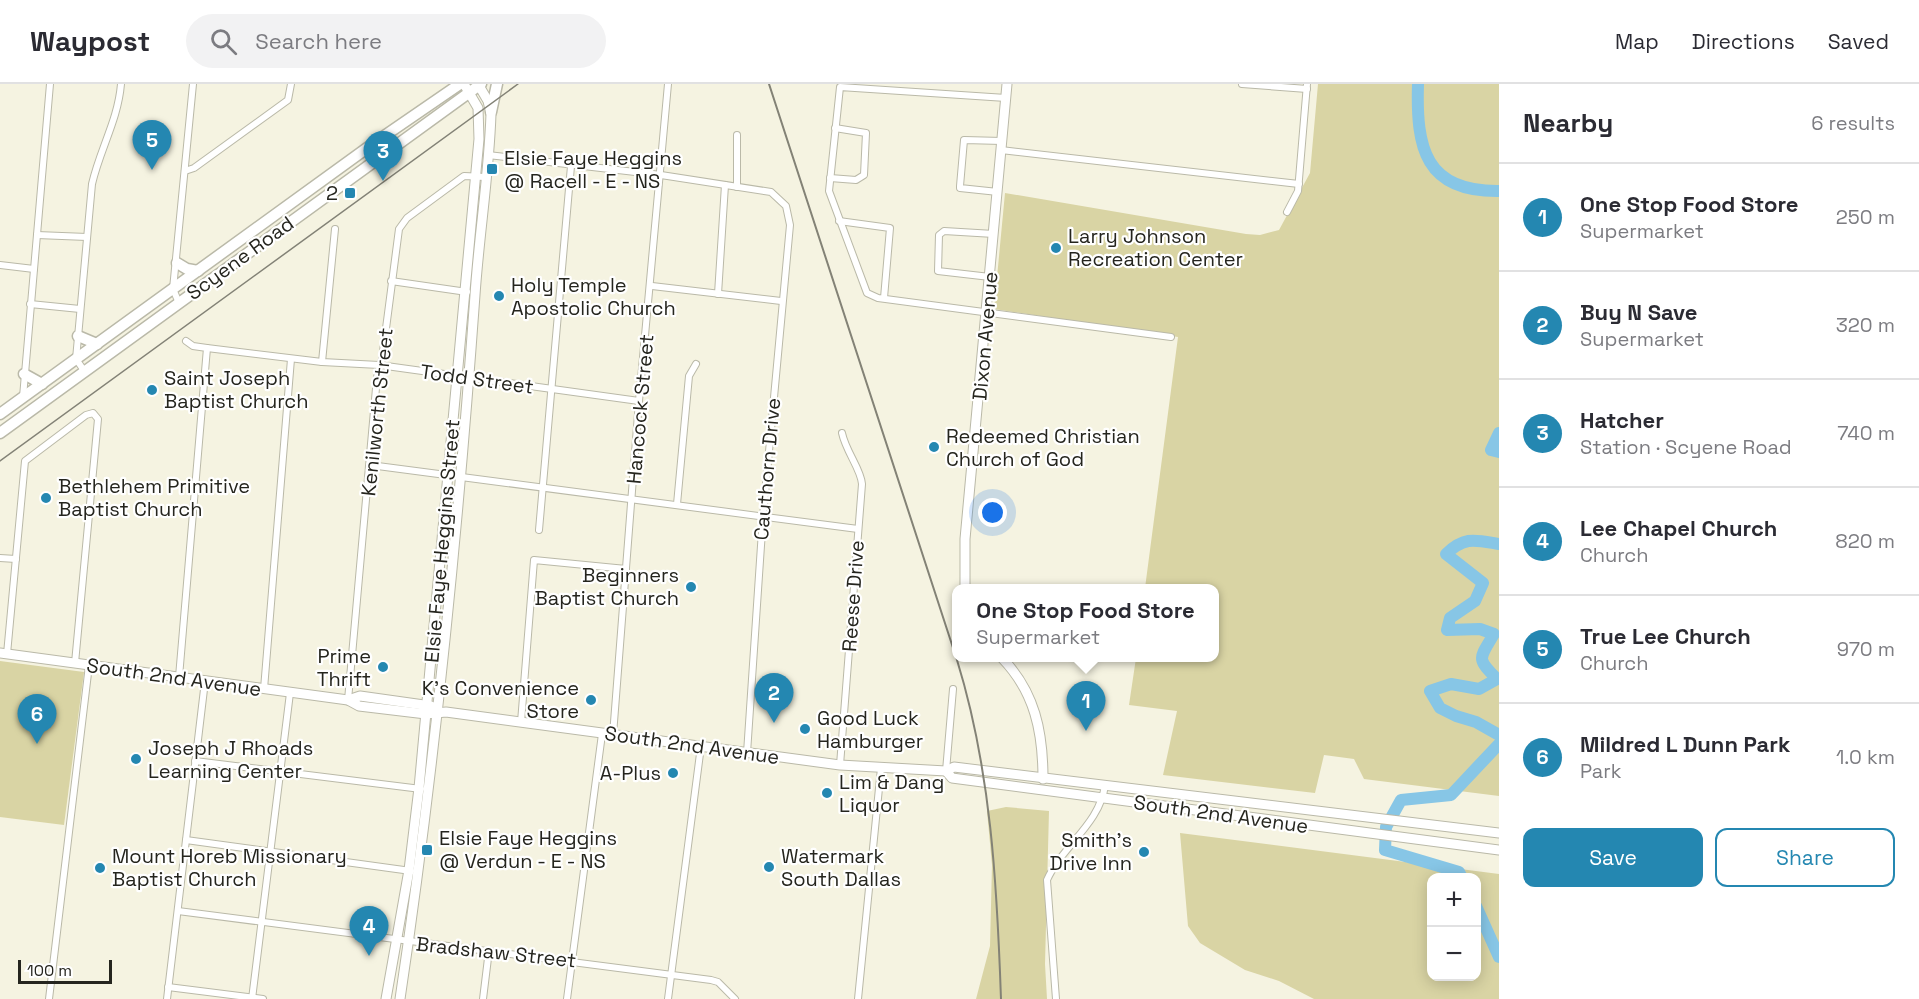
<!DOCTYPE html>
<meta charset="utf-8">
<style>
body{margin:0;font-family:"Space Grotesk",sans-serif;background:#f2f2f3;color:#2b2b33}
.controls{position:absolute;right:18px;bottom:18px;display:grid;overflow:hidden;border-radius:12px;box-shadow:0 3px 15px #0003}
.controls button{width:54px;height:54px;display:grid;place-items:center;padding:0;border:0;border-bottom:2px solid #e1e1e2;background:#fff;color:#2b2b33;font:30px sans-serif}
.scale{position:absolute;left:18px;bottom:15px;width:94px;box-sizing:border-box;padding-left:6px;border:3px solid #25251e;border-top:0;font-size:16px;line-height:21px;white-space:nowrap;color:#25251e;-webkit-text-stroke:4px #fff;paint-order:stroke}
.you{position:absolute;left:993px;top:429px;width:21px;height:21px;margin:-15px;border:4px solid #fff;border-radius:50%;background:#1a73e8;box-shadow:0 0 0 9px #1a73e833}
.badge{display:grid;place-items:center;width:39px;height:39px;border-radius:50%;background:#2487b1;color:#fff;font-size:20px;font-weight:700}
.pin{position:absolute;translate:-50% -50px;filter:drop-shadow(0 2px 3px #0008)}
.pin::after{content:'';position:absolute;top:32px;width:21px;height:18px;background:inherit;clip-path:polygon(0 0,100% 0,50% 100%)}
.popup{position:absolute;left:952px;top:500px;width:267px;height:78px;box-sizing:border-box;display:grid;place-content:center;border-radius:12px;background:#fff;filter:drop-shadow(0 2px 4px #0005);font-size:20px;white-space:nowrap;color:#7c7c81}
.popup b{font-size:22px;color:#2b2b33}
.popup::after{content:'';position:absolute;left:50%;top:100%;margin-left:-12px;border:12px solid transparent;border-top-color:#fff}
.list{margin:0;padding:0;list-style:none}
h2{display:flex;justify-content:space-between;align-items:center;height:78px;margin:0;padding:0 24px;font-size:26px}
h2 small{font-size:20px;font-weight:400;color:#7c7c81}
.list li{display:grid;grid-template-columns:39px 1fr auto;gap:18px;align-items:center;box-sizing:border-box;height:108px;padding:0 24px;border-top:2px solid #e1e1e2}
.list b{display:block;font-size:22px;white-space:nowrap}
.list p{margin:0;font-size:20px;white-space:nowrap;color:#7c7c81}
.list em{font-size:20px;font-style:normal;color:#7c7c81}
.actions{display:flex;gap:12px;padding:18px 24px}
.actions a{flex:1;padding:14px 0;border:2px solid #2487b1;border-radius:12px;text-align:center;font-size:21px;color:#2487b1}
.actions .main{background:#2487b1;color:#fff}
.icon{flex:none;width:33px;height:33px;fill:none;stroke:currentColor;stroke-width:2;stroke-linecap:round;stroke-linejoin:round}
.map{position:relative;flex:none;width:1499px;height:915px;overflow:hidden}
header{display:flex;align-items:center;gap:36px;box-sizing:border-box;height:84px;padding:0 30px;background:#fff;border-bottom:2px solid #e1e1e2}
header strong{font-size:28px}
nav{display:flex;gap:33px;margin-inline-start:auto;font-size:21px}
.search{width:420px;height:54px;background:#f2f2f3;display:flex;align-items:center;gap:15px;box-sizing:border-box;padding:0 21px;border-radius:33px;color:#7c7c81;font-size:22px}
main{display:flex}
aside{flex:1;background:#fff}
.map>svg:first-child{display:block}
.green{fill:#d9d4a4;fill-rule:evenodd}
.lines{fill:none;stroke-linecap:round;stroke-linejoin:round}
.river{stroke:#87c6e6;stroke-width:12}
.street-casing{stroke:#bab9a8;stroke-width:8}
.secondary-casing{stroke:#bab9a8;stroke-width:11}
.primary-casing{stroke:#bab9a8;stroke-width:13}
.street{stroke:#fff;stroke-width:6}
.secondary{stroke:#fff;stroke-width:9}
.primary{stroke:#fff;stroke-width:10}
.tram{stroke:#838276;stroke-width:1.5}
.rail{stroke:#838276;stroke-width:2}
.poi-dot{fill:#2487b1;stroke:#fff;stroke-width:2}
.labels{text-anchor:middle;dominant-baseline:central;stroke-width:4.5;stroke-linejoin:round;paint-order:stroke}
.poi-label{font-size:20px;fill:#25251e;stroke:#fff;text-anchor:start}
.street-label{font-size:20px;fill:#25251e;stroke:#fff}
</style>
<header>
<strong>Waypost</strong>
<div class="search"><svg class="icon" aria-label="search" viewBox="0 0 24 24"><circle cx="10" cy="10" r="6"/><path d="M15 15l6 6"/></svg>Search here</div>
<nav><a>Map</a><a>Directions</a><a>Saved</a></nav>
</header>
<main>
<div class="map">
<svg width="1499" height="915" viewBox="0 0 1499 915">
<rect width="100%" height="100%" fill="#f5f3e1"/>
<g class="green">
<path d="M 1318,0 L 1499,0 L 1499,712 L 1364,695 L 1354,675 L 1324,671 L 1315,709 L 1163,691 L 1177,627 L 1129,621 L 1136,574 L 1215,574 L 1215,504 L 1145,504 L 1178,253 L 994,225 L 1005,109 L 1246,150 L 1260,151 L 1279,146 L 1310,89 Z"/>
<path d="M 0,577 L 84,588 L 64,741 L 0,733 Z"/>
<path d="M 1006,723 L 1049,727 L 1045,880 L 1047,915 L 976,915 L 990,862 L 992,781 L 987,727 Z"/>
<path d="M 1180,749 L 1499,790 L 1499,915 L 1314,915 L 1279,897 L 1245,886 L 1200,859 L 1188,842 ZM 1432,794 L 1476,794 L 1476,892 L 1432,892 Z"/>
</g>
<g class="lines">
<g class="river">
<path d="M 1418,0 C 1416,64 1425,108 1499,107"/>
<path d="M 1499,349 L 1491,366 L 1499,368"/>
<path d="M 1499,460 C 1475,456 1465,452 1446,470 L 1483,499 L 1475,517 L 1450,534 L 1447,546 L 1480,545 L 1494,550 C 1479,575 1476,574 1497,595 L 1479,605 L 1451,600 L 1430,607 L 1440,624 L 1456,632 L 1476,638 L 1499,651"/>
<path d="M 1462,794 L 1459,788 L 1385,766 L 1386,743 L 1401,716 L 1451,711 L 1499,660"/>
<path d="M 1476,822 L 1499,873"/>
</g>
<g class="street-casing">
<g id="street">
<path d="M 1242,0 L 1307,5"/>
<path d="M 1006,14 L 840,3 L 829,107 L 867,209 L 878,214 L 1171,253"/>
<path d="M 1001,66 L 1299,100"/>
<path d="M 488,71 L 661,91 L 771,108 L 786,122 L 790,141 L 763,432 L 747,669"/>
<path d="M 185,87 L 194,84 L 288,16 L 291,0"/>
<path d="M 830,94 L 856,96 L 864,91 L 866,49 L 835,44"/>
<path d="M 737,103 L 737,51"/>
<path d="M 998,108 L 960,104 L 960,102 L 964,56 L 1002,57"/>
<path d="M 1287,128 L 1298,107 L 1307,0"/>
<path d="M 839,137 L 890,144 L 884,214"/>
<path d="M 37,151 L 87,153"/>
<path d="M 0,181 L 34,185"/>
<path d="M 990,193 L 938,187 L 939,151 L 944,147 L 994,150"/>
<path d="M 391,197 L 467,208"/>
<path d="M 652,202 L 781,217"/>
<path d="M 718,210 L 725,101"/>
<path d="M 179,219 L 173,205 L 193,0"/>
<path d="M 30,220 L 80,225"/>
<path d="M 207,264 L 322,278 L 379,281 L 639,317"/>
<path d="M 322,278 L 335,145"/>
<path d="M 85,288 L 76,275 L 92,100 C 100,65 118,36 121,0"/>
<path d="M 23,313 L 50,0"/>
<path d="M 370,381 L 858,445"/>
<path d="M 677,420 L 689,292 L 696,280"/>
<path d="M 539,446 L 571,82"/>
<path d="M 0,474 L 16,475"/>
<path d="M 7,570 L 25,377 L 86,331 L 93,329 L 98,335 L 75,579"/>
<path d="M 179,593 L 207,264 L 193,262 L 186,257"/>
<path d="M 264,605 L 291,275"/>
<path d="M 348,616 L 377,293 L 382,275 L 399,145 L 407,134 L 464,92 L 485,93"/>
<path d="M 521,638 L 534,476 L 626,485"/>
<path d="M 613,651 L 639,317 L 668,0"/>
<path d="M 195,677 L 421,705"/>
<path d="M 840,681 L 862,400 C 861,385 846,368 842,349"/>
<path d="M 946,687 L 953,605"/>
<path d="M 186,756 L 411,787"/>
<path d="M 178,827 L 711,896 L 718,898 L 735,915"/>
<path d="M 168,903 L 263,915"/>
<path d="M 49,915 L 89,581"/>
<path d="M 167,915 L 205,597"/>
<path d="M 252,915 L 290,609"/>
<path d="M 483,915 L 489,866"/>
<path d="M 567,915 L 602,650"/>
<path d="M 668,915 L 701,662"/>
<path d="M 858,915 L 881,684"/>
<path d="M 1056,915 L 1047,796 C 1062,762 1100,740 1105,701"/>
</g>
</g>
<g class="secondary-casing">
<g id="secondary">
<path d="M 965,504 L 965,455 L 1007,0"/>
<path d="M 0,569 L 348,616 L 359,622 L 426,630 L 446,628 L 840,681 L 946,687 L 954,683 L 1499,749"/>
<path d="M 1002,574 C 1035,608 1043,648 1043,695"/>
<path d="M 348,616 L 360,612 L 431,622"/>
<path d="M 946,687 L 952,694 L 1499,766"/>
<path d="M 386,915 L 409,786 L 419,704 L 479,55 L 478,24 L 464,0"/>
<path d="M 400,915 C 435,681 458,447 475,211 C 479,151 489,90 491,30 L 488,17 L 478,0"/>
</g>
</g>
<g class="primary-casing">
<g id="primary">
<path d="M 491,28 L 497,0"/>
<path d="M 177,179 L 187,185 L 198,187"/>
<path d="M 78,252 L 97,260"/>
<path d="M 24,290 L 42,300"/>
<path d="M 0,330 L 374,59 L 460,0"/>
<path d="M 0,349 L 481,0"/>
</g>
</g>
<use href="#street" class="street"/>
<use href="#secondary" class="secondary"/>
<use href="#primary" class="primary"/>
<path class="tram" d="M 0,377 L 518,0"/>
<path class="rail" d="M 769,0 L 957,576 C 991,686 997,800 1001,915"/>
</g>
<g class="poi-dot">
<rect x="486" y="79" width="12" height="12" rx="3"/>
<rect x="344" y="103" width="12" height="12" rx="3"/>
<circle cx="1056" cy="164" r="6"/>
<circle cx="499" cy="212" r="6"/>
<circle cx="152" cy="306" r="6"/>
<circle cx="934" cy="363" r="6"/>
<circle cx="46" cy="414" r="6"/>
<circle cx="691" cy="503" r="6"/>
<circle cx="383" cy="583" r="6"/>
<circle cx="591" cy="616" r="6"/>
<circle cx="805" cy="645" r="6"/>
<circle cx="136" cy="675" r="6"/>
<circle cx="673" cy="689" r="6"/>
<circle cx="827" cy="709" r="6"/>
<rect x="421" y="760" width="12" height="12" rx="3"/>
<circle cx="1144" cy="768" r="6"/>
<circle cx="769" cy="783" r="6"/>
<circle cx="100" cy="784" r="6"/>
</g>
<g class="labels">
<g class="poi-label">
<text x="504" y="74">Elsie Faye Heggins<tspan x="504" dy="23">@ Racell - E - NS</tspan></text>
<text x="338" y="109" text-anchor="end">2</text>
<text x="1068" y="152">Larry Johnson<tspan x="1068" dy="23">Recreation Center</tspan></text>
<text x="511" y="201">Holy Temple<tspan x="511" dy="23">Apostolic Church</tspan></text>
<text x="164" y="294">Saint Joseph<tspan x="164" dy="23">Baptist Church</tspan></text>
<text x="946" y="352">Redeemed Christian<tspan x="946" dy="23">Church of God</tspan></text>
<text x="58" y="402">Bethlehem Primitive<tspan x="58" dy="23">Baptist Church</tspan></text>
<text x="679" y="491" text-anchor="end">Beginners<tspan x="679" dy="23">Baptist Church</tspan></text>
<text x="371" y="572" text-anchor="end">Prime<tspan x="371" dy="23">Thrift</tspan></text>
<text x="579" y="604" text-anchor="end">K's Convenience<tspan x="579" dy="23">Store</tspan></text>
<text x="817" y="634">Good Luck<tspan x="817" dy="23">Hamburger</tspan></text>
<text x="148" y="664">Joseph J Rhoads<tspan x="148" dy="23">Learning Center</tspan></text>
<text x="661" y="689" text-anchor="end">A-Plus</text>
<text x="839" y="698">Lim &amp; Dang<tspan x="839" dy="23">Liquor</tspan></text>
<text x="439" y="754">Elsie Faye Heggins<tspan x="439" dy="23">@ Verdun - E - NS</tspan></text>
<text x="1132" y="756" text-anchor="end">Smith's<tspan x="1132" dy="23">Drive Inn</tspan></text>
<text x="112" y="772">Mount Horeb Missionary<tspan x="112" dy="23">Baptist Church</tspan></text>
<text x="781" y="772">Watermark<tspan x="781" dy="23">South Dallas</tspan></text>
</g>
<g class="street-label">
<text transform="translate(240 174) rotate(-36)">Scyene Road</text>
<text transform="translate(985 252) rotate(-85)">Dixon Avenue</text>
<text transform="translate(477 295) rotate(8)">Todd Street</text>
<text transform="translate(640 325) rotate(-85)">Hancock Street</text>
<text transform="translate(377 328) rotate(-84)">Kenilworth Street</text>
<text transform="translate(767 385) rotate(-85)">Cauthorn Drive</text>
<text transform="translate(442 457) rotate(-85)">Elsie Faye Heggins Street</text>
<text transform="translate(853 512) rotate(-86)">Reese Drive</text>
<text transform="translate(174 593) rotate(8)">South 2nd Avenue</text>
<text transform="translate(692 661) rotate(8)">South 2nd Avenue</text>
<text transform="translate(1221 730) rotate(8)">South 2nd Avenue</text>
<text transform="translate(496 868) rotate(6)">Bradshaw Street</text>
</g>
</g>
</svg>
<div class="controls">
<button>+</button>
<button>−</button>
</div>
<div class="scale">100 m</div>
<div class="you"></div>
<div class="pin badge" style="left:1086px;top:647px">1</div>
<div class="popup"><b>One Stop Food Store</b>Supermarket</div>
<div class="pin badge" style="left:774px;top:639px">2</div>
<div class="pin badge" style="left:383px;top:97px">3</div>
<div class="pin badge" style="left:369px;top:872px">4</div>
<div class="pin badge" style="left:152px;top:86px">5</div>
<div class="pin badge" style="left:37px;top:660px">6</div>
</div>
<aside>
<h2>Nearby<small>6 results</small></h2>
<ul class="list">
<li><span class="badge">1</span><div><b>One Stop Food Store</b><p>Supermarket</p></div><em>250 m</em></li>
<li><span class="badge">2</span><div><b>Buy N Save</b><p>Supermarket</p></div><em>320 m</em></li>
<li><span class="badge">3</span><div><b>Hatcher</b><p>Station · Scyene Road</p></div><em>740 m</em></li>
<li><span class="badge">4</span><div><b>Lee Chapel Church</b><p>Church</p></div><em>820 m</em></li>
<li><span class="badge">5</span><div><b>True Lee Church</b><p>Church</p></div><em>970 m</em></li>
<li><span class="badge">6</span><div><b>Mildred L Dunn Park</b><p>Park</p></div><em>1.0 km</em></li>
</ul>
<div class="actions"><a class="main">Save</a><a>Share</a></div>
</aside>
</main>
